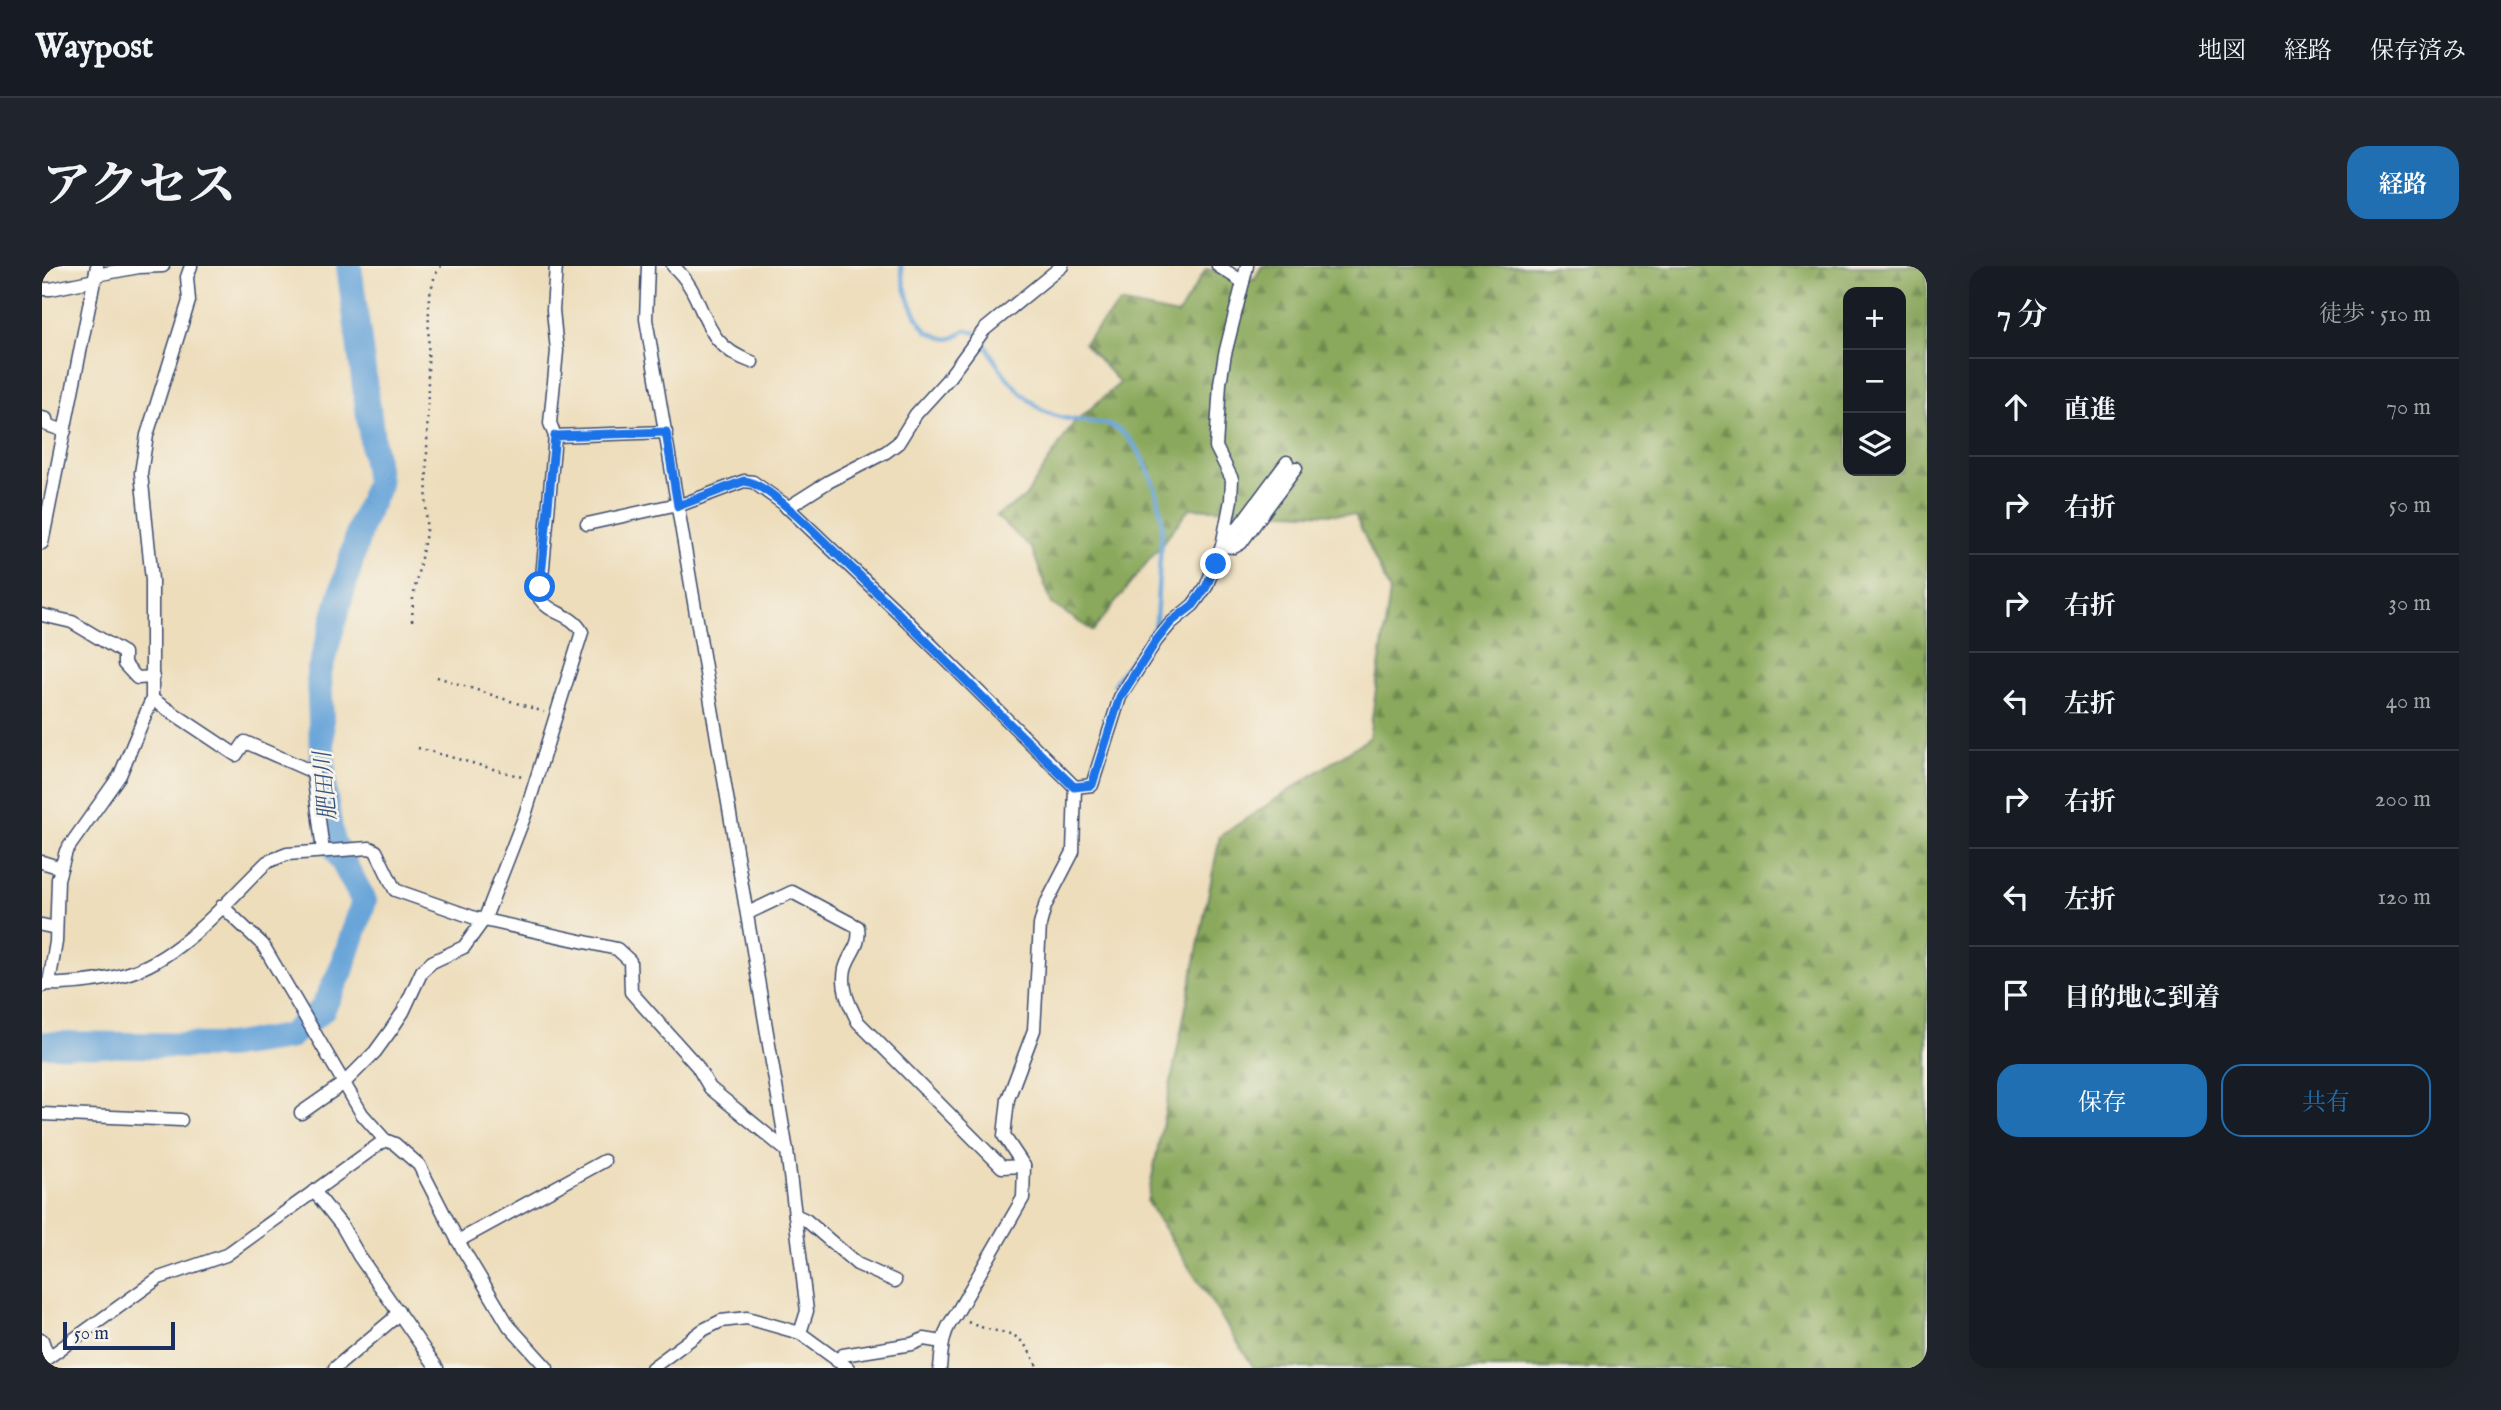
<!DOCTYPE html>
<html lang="ja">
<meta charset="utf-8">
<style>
body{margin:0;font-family:"IM FELL English","Noto Serif JP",serif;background:#20242c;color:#f1f3f6}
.controls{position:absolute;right:21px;top:21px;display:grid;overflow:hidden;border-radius:14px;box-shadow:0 7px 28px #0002}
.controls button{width:63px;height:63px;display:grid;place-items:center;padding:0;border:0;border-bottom:2px solid #363941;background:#171b24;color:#f1f3f6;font:35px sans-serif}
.scale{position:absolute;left:21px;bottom:18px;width:112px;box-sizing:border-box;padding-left:7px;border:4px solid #1b2f5e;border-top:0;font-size:19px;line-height:24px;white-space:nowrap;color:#1b2f5e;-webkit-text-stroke:5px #f7f3e8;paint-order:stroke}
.stop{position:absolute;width:21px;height:21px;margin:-16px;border:5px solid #1a73e8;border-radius:50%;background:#fff}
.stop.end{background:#1a73e8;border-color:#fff;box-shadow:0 2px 7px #0008}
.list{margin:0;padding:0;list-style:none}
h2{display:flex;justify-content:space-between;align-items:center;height:91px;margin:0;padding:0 28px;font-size:30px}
h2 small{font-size:23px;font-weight:400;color:#9ea1a6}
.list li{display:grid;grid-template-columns:46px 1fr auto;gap:21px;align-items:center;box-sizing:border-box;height:98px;padding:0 28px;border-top:2px solid #363941}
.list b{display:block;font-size:26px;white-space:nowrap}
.list em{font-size:23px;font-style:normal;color:#9ea1a6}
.actions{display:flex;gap:14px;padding:21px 28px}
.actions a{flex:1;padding:16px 0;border:2px solid #1f6fb2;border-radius:21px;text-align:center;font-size:24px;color:#1f6fb2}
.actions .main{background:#1f6fb2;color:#fff}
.icon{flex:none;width:38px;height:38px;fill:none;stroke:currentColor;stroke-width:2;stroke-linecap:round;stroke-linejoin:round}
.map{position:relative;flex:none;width:1885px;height:1102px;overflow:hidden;border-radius:21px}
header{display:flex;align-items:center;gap:42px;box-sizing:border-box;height:98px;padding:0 35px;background:#171b24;border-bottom:2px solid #363941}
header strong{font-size:33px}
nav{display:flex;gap:38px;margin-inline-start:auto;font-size:24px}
.intro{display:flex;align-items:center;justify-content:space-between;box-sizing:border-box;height:168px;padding:0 42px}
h1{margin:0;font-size:49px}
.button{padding:18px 32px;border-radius:21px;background:#1f6fb2;color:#fff;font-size:24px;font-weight:700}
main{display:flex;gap:42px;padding:0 42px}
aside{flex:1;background:#171b24;border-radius:21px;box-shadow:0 7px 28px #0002}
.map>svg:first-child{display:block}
.forest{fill:url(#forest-firs);stroke:#526c5d;stroke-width:2;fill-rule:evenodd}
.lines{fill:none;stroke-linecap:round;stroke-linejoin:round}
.stream{stroke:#67a4d9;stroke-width:4.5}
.river{stroke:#67a4d9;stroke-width:26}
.street-casing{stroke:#3a496c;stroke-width:15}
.path{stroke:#3a496c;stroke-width:2.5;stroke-dasharray:2 5;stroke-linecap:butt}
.street{stroke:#fff;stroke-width:12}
.route{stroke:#1a73e8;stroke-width:9}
.labels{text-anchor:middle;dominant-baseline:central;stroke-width:5;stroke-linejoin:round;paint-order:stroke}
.water-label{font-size:23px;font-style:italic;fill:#325283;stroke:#f7f3e8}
</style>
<header>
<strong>Waypost</strong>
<nav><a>地図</a><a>経路</a><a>保存済み</a></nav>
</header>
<div class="intro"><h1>アクセス</h1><a class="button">経路</a></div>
<main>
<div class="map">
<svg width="1885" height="1102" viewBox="0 0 1885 1102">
<defs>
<pattern id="forest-firs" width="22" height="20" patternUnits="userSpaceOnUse" patternTransform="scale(1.75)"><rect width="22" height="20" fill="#8aa95c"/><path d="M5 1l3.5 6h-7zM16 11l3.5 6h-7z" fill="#708a4f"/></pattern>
</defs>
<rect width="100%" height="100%" fill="#f7f3e8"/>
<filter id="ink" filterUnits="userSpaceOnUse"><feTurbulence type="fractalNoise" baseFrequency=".0143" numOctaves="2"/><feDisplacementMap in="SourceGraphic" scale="14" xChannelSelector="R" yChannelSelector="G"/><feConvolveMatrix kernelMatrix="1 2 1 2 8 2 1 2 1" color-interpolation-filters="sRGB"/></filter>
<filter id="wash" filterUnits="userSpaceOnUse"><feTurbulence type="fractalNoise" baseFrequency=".00686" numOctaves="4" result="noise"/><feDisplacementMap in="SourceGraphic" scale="28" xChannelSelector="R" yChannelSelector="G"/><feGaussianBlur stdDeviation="1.57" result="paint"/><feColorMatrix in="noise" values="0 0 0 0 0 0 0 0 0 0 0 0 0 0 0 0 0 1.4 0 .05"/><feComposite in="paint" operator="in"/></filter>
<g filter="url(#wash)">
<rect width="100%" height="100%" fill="#edddbb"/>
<path class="forest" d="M 1220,0 L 1885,0 L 1885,1102 L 1212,1102 L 1105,936 L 1178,570 L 1327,472 L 1348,326 L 1313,249 L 1148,242 L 1051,365 L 1010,338 L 990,283 L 954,250 L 983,231 L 1031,158 L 1078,117 L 1042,77 L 1078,37 L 1136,49 L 1164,3 L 1212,14 ZM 1806,26 L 1859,26 L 1859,205 L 1806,205 Z"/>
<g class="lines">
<path class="stream" d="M 859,0 C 861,22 871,48 885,65 C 902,73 908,78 923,64 L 934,67 C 944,77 950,91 958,102 C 968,116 982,131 996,141 C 1015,155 1040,154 1063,158 C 1098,166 1119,227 1120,260 L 1114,355 C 1109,375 1083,397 1072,418"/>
<path class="river" d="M 0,778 L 185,780 L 246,771 L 280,744 L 299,705 L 322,635 L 290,575 L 282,527 L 277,407 L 319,259 L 336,218 L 307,0"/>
</g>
</g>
<g filter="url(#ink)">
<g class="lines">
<g class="street-casing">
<g id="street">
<path d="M 606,0 L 604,53 L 745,885 L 765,1045 L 758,1067"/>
<path d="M 631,0 C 668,33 654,77 710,96"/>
<path d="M 1176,0 L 1201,16"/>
<path d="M 54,9 L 97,1 L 121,0"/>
<path d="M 0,23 L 9,23 L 53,14"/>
<path d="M 0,152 L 4,153 L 5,159 L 23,165"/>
<path d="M 513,170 L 508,157 L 515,85 L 511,44 L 514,0"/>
<path d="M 742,238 L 745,242 L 786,216 L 844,186 L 856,177 L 874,148 L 905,114 L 942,64 L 1020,0"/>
<path d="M 636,240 L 702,215 L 711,216 L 742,238 L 858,348 L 1033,521 L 1031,586 L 1003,640 L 998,659 L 992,764 L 966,833 L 962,870 L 982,900 L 981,932 L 913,1050 C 900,1066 900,1082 898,1102"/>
<path d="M 545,258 L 636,238"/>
<path d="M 1182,272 L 1189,271 L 1245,196"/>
<path d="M 0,277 L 55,0"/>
<path d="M 1180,280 L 1192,281 L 1199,277 L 1254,202"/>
<path d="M 0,349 L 30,356 L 82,387 L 82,398 L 95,412 L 111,411"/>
<path d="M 110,433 L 194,489 L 203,476 L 271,506 L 281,585"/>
<path d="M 1033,521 L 1050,519 L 1078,431 L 1114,375 L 1129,357 L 1151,339 L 1164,321 L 1180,280 L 1189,234 L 1190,213 L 1174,181 L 1178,117 L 1183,88 L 1205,0"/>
<path d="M 0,596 L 19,602"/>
<path d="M 180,640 L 221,679 L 302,817 L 259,847"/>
<path d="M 706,647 L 750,626 L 816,661 C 819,681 808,685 803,703 C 799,723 807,738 816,756 L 960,901 L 982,900"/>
<path d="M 0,659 L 14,662"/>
<path d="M 7,717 L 14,676 L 16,613 L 24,585 L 78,509 L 110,433 L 110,314 L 99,207 L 105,169 L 147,35 L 145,11 L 149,0"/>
<path d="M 0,720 C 8,716 12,719 20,718 C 41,717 63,714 84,708 C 139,692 184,636 225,596 L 245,588 L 328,582 L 334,585 L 353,624 L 433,652 L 575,683 L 588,695 L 589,726 L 655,800 L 668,822 L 745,885"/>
<path d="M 0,848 L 139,854"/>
<path d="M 272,925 L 300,960 L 317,990 L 395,1102"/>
<path d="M 753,949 L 764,954 L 815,998 L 853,1015"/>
<path d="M 416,975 L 562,895"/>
<path d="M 0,1074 L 6,1091"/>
<path d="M 795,1095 L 801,1089 L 870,1078 L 882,1073 L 900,1076"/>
<path d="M 0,1096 L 117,1012 L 184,989 L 343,874"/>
<path d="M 293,1102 L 350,1054 L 356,1045"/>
<path d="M 505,1102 L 467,1060 L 416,975 L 377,899 L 353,878 L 343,874 L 320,848 L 302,817 L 333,786 L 349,764 L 361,746 L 380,705 L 390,696 L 422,681 L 443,652 L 483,549 L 540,366 C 530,347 509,349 498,333 L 513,170 L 624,166"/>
<path d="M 610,1102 L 661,1064 L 679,1055 L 705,1052 L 758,1067 L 806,1102"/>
</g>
</g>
<g class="path">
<path d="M 370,355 L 371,332 L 384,267 L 387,31 L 393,9 L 399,0"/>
<path d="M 395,411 L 502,446"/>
<path d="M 376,482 L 480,511"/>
<path d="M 926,1056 C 964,1074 974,1054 996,1102"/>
</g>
<use href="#street" class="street"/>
</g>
</g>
<g class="lines" filter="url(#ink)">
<path class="route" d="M 498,321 L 513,170 L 624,166 L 636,240 L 702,215 C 727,217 777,272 797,290 C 877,366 953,445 1032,521 L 1050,519 L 1078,431 L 1114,375 L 1129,356 L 1151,339 L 1164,321 L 1174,298"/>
</g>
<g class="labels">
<g class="water-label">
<text transform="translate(284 520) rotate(-95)">肥田川</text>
</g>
</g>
</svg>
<div class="controls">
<button>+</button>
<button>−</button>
<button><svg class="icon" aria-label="layers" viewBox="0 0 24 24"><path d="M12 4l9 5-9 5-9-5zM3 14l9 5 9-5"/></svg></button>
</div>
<div class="scale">50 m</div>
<div class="stop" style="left:498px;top:321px"></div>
<div class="stop end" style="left:1174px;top:298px"></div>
</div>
<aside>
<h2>7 分<small>徒歩 · 510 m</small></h2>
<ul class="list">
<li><svg class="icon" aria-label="ahead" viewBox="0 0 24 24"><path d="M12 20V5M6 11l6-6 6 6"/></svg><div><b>直進</b></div><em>70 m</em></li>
<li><svg class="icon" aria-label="right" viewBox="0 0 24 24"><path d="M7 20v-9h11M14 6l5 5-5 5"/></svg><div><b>右折</b></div><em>50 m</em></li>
<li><svg class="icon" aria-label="right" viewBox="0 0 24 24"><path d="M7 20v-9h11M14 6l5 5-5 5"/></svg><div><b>右折</b></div><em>30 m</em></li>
<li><svg class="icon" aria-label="left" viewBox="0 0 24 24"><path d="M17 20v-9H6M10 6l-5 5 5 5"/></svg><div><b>左折</b></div><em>40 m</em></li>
<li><svg class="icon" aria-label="right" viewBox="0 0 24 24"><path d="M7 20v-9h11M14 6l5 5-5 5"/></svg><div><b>右折</b></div><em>200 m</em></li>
<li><svg class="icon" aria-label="left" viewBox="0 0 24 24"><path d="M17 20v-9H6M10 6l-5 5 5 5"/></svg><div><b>左折</b></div><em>120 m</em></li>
<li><svg class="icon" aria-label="arrive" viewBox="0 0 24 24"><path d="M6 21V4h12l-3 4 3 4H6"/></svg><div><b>目的地に到着</b></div></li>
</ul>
<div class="actions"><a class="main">保存</a><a>共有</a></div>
</aside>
</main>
